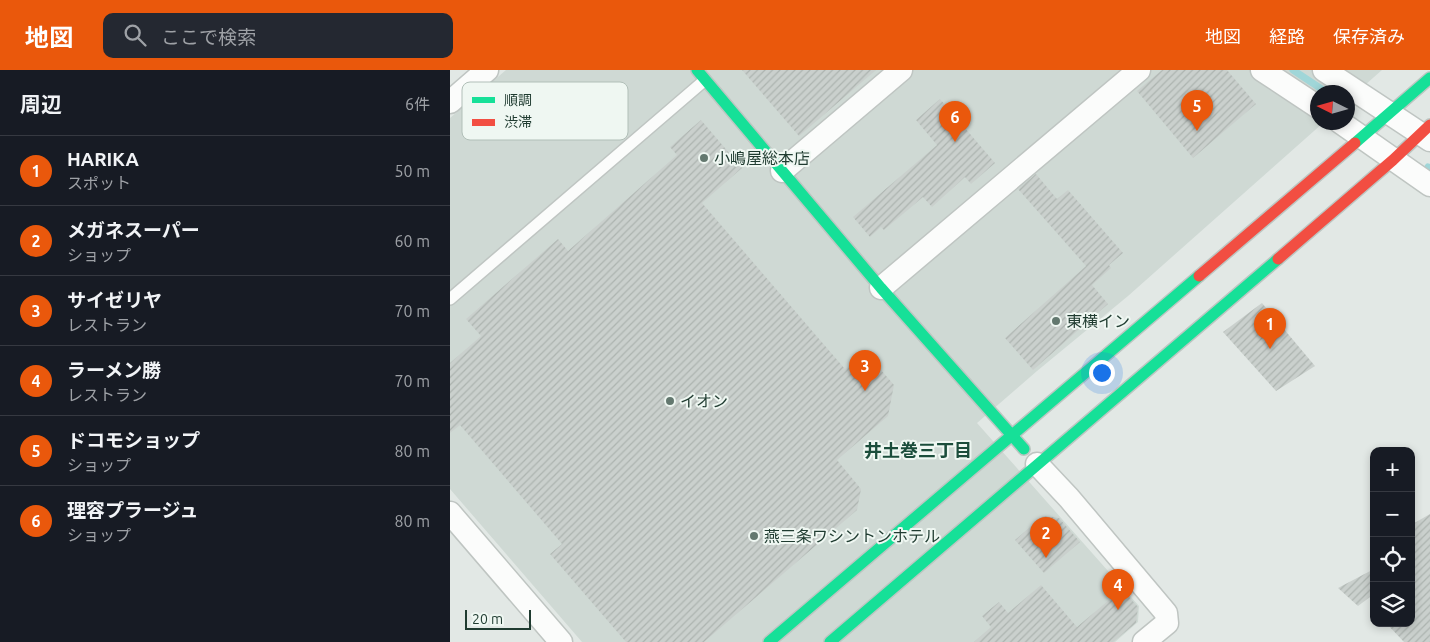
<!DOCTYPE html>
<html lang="ja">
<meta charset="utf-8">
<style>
body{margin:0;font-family:Ubuntu,"Noto Sans JP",sans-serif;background:#242831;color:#f1f3f6}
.controls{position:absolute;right:15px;bottom:15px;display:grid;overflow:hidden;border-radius:10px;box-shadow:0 2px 8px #0003}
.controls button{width:45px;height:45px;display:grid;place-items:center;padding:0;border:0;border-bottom:1px solid #363941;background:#171b24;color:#f1f3f6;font:25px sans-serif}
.compass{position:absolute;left:860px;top:15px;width:45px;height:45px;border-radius:50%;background:#171b24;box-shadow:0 2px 8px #0003;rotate:275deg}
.scale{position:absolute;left:15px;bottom:12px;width:66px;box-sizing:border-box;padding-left:5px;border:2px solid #1f3b30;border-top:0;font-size:14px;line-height:18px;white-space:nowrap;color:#1f3b30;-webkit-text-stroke:4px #eff7f2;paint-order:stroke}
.you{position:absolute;left:651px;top:302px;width:18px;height:18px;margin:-12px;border:4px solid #fff;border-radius:50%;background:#1a73e8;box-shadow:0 0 0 8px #1a73e833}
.badge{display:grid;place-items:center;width:32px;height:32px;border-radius:50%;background:#ea580c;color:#fff;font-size:16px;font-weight:700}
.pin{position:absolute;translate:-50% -41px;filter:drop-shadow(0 1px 2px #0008)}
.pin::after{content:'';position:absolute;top:26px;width:18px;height:15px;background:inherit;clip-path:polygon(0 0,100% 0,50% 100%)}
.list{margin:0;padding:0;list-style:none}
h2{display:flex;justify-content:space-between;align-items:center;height:65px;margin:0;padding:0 20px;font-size:21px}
h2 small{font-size:16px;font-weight:400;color:#9ea1a6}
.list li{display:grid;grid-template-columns:32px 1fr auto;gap:15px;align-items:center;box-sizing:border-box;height:70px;padding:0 20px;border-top:1px solid #363941}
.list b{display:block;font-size:19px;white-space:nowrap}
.list p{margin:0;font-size:16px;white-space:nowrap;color:#9ea1a6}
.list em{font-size:16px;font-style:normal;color:#9ea1a6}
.icon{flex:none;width:28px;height:28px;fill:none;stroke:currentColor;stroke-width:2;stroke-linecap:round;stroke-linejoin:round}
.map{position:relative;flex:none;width:980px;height:572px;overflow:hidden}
header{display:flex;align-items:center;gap:30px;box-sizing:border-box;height:70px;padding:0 25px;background:#ea580c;color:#fff}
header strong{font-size:24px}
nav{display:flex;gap:28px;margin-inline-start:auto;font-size:18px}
.search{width:350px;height:45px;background:#242831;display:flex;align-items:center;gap:12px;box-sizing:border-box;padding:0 18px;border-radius:10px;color:#9ea1a6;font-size:19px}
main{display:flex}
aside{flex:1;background:#171b24}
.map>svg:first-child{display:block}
.built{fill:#cfd9d4}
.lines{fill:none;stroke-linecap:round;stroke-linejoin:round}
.stream{stroke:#a0d6d8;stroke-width:7}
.building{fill:url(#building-hatch)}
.lane-casing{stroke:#bfc5c2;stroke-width:14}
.street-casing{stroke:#bfc5c2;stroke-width:25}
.fast-casing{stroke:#bdc6c2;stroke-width:14}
.jam-casing{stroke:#bdc6c2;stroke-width:14}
.lane{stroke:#fbfcfb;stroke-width:11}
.street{stroke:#fbfcfb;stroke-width:22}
.fast{stroke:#16e098;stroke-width:11}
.jam{stroke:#f24e42;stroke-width:11}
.poi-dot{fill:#63786f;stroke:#eff7f2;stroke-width:2}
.labels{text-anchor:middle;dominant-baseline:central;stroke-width:4;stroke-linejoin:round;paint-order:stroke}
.poi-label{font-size:16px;fill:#1f3b30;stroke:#eff7f2;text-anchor:start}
.neighbourhood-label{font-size:18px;font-weight:bold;fill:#1b4d3b;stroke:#eff7f2}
.key{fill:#eff7f2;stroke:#b1bfb8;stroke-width:1}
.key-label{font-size:14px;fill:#1f3b30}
</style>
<header>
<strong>地図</strong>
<div class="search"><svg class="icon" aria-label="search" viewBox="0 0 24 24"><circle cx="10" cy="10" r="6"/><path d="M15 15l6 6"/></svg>ここで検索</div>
<nav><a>地図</a><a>経路</a><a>保存済み</a></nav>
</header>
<main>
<aside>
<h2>周辺<small>6件</small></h2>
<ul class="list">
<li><span class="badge">1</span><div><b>HARIKA</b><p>スポット</p></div><em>50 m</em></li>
<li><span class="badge">2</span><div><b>メガネスーパー</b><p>ショップ</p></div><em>60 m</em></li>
<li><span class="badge">3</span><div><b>サイゼリヤ</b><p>レストラン</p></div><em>70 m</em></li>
<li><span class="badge">4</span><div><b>ラーメン勝</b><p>レストラン</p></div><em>70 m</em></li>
<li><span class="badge">5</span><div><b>ドコモショップ</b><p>ショップ</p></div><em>80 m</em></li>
<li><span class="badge">6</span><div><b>理容プラージュ</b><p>ショップ</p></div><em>80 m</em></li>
</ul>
</aside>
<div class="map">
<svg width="980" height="572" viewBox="0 0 980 572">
<defs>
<pattern id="building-hatch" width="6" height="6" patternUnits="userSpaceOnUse" patternTransform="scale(1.25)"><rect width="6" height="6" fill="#cad0cd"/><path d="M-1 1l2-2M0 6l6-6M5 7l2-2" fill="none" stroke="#adb4b0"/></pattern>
</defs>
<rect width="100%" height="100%" fill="#e2e8e5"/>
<path class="built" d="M 56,0 L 932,0 L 898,30 L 898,22 L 868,22 L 868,52 L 873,53 L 678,226 L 587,301 L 527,353 L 689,536 L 688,552 L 665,572 L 132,572 L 0,419 L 0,48 Z"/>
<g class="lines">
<g class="stream">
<path d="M 843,0 L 876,22"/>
<path d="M 898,37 L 898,38"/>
<path d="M 978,97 L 980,98"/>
</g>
</g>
<g class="building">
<path d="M 292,0 L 426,0 L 349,66 Z"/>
<path d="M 712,0 L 777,0 L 806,34 L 743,88 L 687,21 Z"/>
<path d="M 490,29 L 545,93 L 521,114 L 515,107 L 482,137 L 473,127 L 434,160 L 431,157 L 420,167 L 403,147 L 487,75 L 466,50 Z"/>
<path d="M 251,50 L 292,98 L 252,133 L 395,299 L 404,292 L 425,293 L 444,315 L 438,346 L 387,390 L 411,419 L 407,440 L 254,572 L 176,572 L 100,484 L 112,474 L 10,355 L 0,363 L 0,293 L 31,266 L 16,249 L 108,169 L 118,181 L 227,85 L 220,77 Z"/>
<path d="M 586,104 L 607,129 L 618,120 L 673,183 L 659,195 L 661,198 L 642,215 L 658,234 L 583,300 L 555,268 L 636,196 L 568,119 Z"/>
<path d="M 812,233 L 865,296 L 826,321 L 773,262 Z"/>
<path d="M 980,444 L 980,572 L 954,572 L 936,553 L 961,553 L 961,455 Z"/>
<path d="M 593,446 L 609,448 L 630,472 L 594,503 L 565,470 Z"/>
<path d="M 924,499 L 924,524 L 908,536 L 888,518 Z"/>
<path d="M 591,515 L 627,557 L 672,519 L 688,537 L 686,553 L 663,572 L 524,572 L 541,557 L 532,546 L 549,532 L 558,543 Z"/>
</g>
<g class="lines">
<g class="lane-casing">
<path id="lane" d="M 0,229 L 255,10"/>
</g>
<g class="street-casing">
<g id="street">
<path d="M 812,0 L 868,37"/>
<path d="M 874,0 L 980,70"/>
<path d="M 0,32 L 37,0"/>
<path d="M 890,52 L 980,115"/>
<path d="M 332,101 L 451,0"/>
<path d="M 431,218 L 689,0"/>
<path d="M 587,394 L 619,428 L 716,543 L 717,553 L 694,572"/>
<path d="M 0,443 L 111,572"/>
</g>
</g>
<g class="fast-casing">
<g id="fast">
<path d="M 247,0 L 431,218 L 574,379"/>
<path d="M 905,73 L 980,8"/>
<path d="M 319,572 L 749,206"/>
<path d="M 380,572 L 828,189"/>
</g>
</g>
<g class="jam-casing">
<g id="jam">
<path d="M 828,189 L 943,90 L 980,55"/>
<path d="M 749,206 L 905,73"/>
</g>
</g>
<use href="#lane" class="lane"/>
<use href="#street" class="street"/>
<use href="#fast" class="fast"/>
<use href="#jam" class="jam"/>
</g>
<g class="poi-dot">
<circle cx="254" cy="88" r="5"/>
<circle cx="606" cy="251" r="5"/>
<circle cx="220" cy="331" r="5"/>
<circle cx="304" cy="466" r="5"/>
</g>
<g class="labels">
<g class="poi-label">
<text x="264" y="88">小嶋屋総本店</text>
<text x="616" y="251">東横イン</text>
<text x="230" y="331">イオン</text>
<text x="314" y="466">燕三条ワシントンホテル</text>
</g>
<g class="neighbourhood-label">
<text x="468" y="380">井土巻三丁目</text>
</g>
</g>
<rect x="12" y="12" width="166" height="58" rx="8" class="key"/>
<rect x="22" y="27" width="23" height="6" fill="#16e098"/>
<rect x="22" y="49" width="23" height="7" fill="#f24e42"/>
<g class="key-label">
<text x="54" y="35">順調</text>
<text x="54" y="57">渋滞</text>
</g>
</svg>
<div class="controls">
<button>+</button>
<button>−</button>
<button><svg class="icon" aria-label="locate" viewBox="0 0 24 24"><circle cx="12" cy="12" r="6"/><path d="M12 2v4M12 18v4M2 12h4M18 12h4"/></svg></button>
<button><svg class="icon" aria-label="layers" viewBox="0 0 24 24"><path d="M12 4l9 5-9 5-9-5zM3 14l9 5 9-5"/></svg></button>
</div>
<svg class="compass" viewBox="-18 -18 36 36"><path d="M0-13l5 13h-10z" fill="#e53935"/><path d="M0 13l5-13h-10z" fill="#9ea1a6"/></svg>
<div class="scale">20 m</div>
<div class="you"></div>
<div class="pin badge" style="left:820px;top:279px">1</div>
<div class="pin badge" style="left:596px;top:488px">2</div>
<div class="pin badge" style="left:415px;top:321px">3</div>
<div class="pin badge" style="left:668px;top:540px">4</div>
<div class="pin badge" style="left:747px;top:61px">5</div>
<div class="pin badge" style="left:505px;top:72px">6</div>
</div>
</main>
